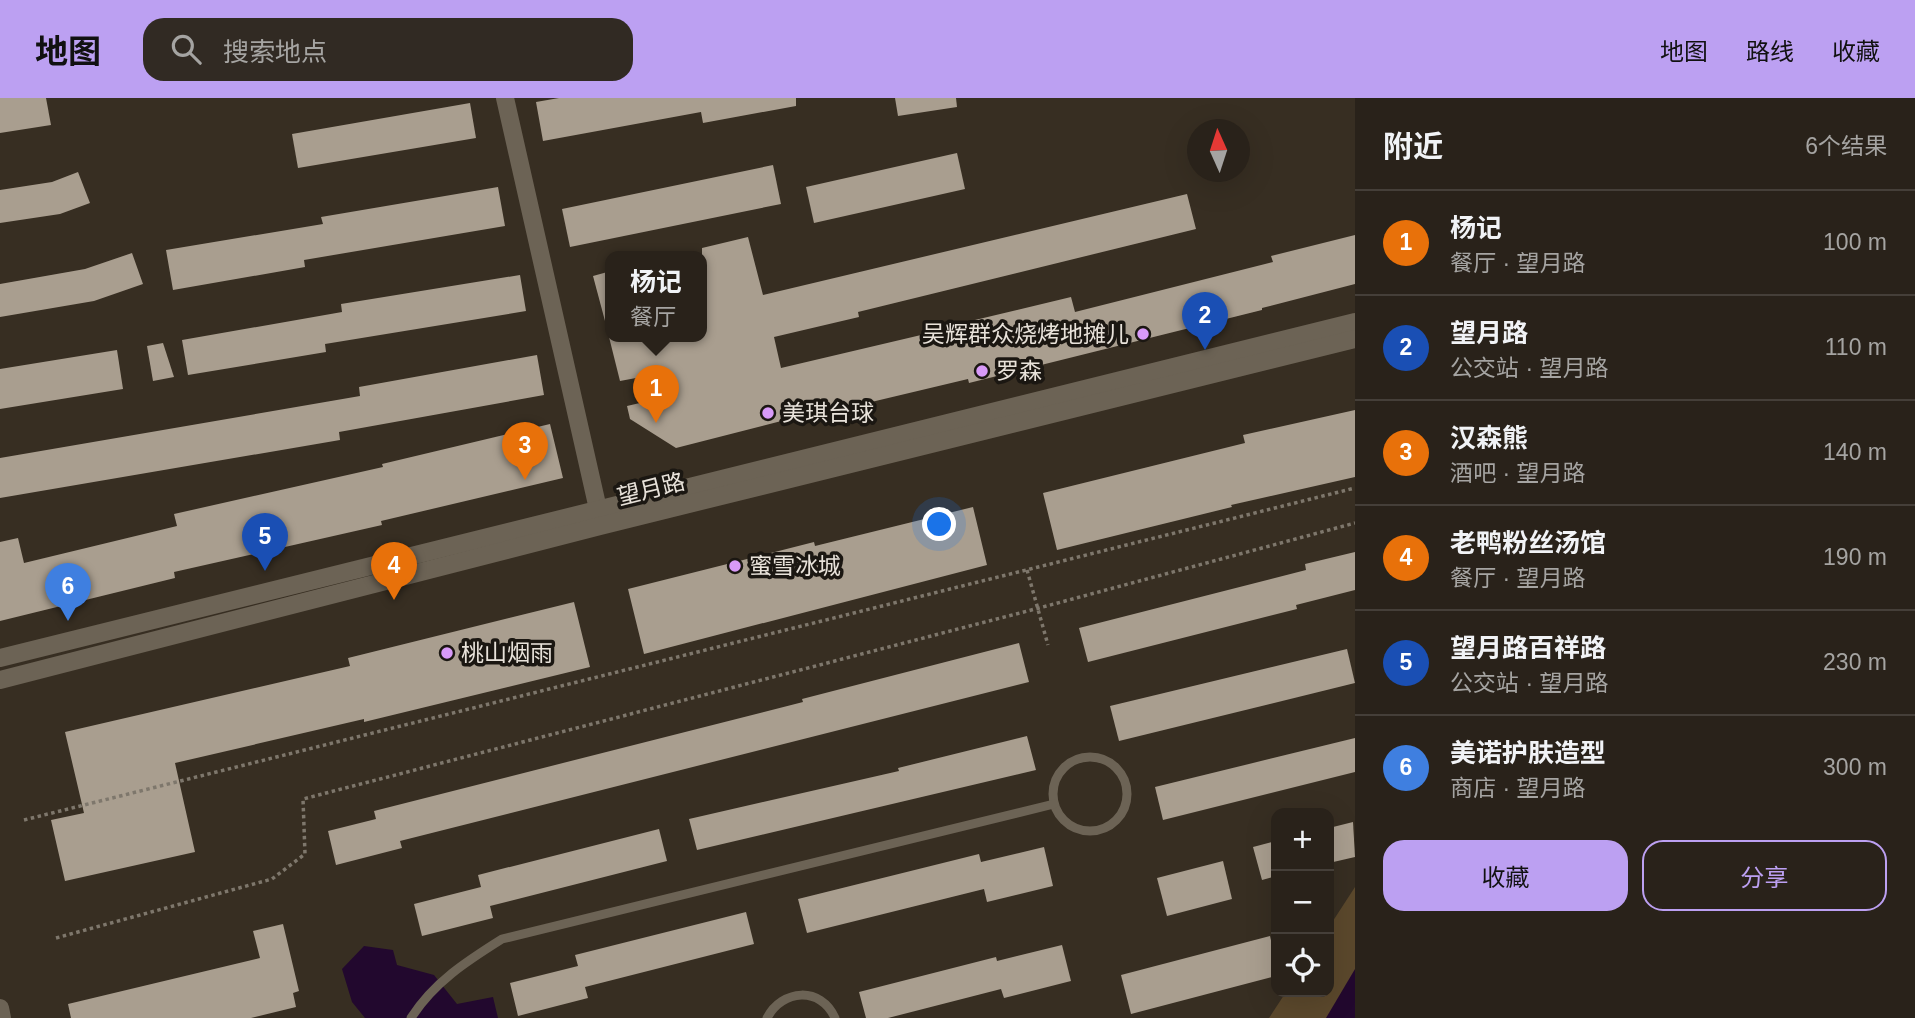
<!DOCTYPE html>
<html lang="zh">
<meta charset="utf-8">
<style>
body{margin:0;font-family:Arial,"Noto Sans SC",sans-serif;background:#312a23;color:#f1f3f6}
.controls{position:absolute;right:21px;bottom:21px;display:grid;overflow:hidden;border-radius:14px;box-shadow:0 7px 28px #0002}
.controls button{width:63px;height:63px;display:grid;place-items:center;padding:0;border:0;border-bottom:2px solid #453f39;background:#29221a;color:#f1f3f6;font:35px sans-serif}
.compass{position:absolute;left:1187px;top:21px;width:63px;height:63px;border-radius:50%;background:#29221a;box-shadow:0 7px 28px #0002;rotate:357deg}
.you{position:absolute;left:940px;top:427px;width:24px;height:24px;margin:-18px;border:5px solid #fff;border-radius:50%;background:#1a73e8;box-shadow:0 0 0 10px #1a73e833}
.badge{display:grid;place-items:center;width:46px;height:46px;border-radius:50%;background:#bca0f2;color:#fff;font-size:23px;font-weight:700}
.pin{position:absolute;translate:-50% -58px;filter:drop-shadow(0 2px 4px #0008)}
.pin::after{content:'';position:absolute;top:37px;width:24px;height:21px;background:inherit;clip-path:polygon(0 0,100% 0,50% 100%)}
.popup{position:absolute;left:605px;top:153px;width:102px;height:91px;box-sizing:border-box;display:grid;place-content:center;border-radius:14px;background:#29221a;filter:drop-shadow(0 2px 5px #0005);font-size:23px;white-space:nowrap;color:#a5a4a2}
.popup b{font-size:26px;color:#f1f3f6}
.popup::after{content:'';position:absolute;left:50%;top:100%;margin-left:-14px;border:14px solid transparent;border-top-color:#29221a}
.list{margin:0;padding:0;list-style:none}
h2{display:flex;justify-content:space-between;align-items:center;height:91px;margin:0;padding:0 28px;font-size:30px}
h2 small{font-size:23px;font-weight:400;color:#a5a4a2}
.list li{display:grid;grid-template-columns:46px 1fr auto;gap:21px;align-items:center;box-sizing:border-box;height:105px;padding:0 28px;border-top:2px solid #453f39}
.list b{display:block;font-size:26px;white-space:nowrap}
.list p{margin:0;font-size:23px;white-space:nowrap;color:#a5a4a2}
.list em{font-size:23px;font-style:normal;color:#a5a4a2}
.actions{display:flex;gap:14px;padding:21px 28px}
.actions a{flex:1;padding:16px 0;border:2px solid #bca0f2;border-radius:21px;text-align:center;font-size:24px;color:#bca0f2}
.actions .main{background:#bca0f2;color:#111}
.icon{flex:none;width:38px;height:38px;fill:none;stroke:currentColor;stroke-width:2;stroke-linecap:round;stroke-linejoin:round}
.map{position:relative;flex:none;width:1355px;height:920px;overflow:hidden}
header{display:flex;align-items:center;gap:42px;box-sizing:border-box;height:98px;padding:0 35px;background:#bca0f2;color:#111}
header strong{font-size:33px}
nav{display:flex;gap:38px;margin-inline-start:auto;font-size:24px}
.search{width:490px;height:63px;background:#312a23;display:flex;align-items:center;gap:18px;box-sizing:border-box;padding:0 24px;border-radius:21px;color:#a5a4a2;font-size:26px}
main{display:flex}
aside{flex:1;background:#29221a}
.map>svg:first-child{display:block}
.green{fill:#5b482c}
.water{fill:#22082e}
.building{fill:#a99e8f}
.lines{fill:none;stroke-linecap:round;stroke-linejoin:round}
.path{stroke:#7e776c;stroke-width:3.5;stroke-dasharray:3.5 3.5;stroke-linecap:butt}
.service{stroke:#6c6355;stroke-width:9}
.minor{stroke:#6c6355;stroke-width:18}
.tertiary{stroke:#6c6355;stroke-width:18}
.poi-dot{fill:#d89af8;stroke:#1b1712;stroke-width:2.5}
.labels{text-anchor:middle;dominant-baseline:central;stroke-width:7;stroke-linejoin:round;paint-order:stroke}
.poi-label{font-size:23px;fill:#e8e2da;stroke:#1b1712;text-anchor:start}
.street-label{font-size:23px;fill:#e8e2da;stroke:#1b1712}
</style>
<header>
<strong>地图</strong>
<div class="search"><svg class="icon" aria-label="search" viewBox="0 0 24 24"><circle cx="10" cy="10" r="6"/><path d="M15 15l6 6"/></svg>搜索地点</div>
<nav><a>地图</a><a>路线</a><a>收藏</a></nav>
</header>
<main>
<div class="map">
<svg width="1355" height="920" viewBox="0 0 1355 920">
<rect width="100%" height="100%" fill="#372e22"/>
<path class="green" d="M 1355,789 L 1355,920 L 1269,920 L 1286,894 L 1329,894 L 1329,829 Z"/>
<g class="water">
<path d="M 364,848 L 393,852 L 397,867 L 434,877 L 457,906 L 493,899 L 498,920 L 365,920 L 352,904 L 342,871 Z"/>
<path d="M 1355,871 L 1355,920 L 1326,920 Z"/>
</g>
<g class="building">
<path d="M 0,0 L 46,0 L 51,27 L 0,35 Z"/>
<path d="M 559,0 L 796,0 L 796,8 L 703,25 L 701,14 L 543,43 L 536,4 Z"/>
<path d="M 895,0 L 956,0 L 957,9 L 898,18 Z"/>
<path d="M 470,5 L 476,40 L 298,70 L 292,36 Z"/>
<path d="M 957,55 L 965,91 L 814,125 L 806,89 Z"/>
<path d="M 773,67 L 781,106 L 570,149 L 562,111 Z"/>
<path d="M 78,74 L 90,105 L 60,116 L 0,125 L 0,92 L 52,84 Z"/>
<path d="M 498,89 L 505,128 L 304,162 L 305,169 L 173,192 L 166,152 L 323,126 L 321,119 Z"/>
<path d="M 1187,96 L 1196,131 L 858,214 L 859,219 L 774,239 L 781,270 L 955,229 L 954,227 L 1071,199 L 1075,214 L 1273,164 L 1271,158 L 1355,137 L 1355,186 L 1262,210 L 1262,212 L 969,285 L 968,281 L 821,316 L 820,313 L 676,350 L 630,321 L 627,308 L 657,301 L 652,277 L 620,283 L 609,239 L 702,239 L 702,150 L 748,139 L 763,197 Z"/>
<path d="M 132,155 L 143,186 L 94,203 L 0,219 L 0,186 L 85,171 Z"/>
<path d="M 611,173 L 611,222 L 605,223 L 593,178 Z"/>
<path d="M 520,177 L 526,213 L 325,246 L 326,254 L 188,277 L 182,242 L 342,214 L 341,206 Z"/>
<path d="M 163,245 L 174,279 L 153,283 L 147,248 Z"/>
<path d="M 117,252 L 123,291 L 0,311 L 0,271 Z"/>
<path d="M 537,257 L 544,297 L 339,334 L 340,342 L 0,400 L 0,360 L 360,298 L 359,289 Z"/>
<path d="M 1355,312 L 1355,379 L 1231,407 L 1232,409 L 1057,452 L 1043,395 L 1245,345 L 1243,337 Z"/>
<path d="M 550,326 L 563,380 L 381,423 L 382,427 L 174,474 L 175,480 L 0,523 L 0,444 L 18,440 L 24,465 L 177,428 L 174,416 L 383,369 L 382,366 Z"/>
<path d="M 973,409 L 987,467 L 644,556 L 628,491 L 814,444 L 815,448 Z"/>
<path d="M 1355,454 L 1355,492 L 1296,507 L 1297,511 L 1088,564 L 1079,530 L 1306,472 L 1305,466 Z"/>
<path d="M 574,504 L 590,569 L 364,624 L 364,621 L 175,665 L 195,754 L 65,783 L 51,722 L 84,715 L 65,634 L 350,568 L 348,560 Z"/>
<path d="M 1019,545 L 1029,584 L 400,743 L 402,750 L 336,767 L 328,733 L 376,721 L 374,713 L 803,604 L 802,601 Z"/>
<path d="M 1347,551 L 1355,585 L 1119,643 L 1110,608 Z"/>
<path d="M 1027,638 L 1036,672 L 697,752 L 689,721 L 899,673 L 898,670 Z"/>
<path d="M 1355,640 L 1355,674 L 1163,722 L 1155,689 Z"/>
<path d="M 1353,724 L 1355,759 L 1329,765 L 1329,730 Z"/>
<path d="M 659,731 L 667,763 L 490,808 L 493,820 L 422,838 L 414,806 L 481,789 L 478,777 Z"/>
<path d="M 1276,743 L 1276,778 L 1262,782 L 1253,749 Z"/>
<path d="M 1044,749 L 1053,788 L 987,804 L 984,791 L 807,835 L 798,801 L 979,756 L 981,764 Z"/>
<path d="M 1223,763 L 1232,801 L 1167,818 L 1157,780 Z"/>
<path d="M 746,814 L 754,846 L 585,889 L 588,900 L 518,918 L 510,885 L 578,868 L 575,857 Z"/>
<path d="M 283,826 L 299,893 L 293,895 L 296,909 L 251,920 L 71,920 L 68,906 L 260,860 L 253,833 Z"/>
<path d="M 1270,838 L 1276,864 L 1276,878 L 1131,916 L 1121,877 Z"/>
<path d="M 1062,847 L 1071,883 L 1004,900 L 1001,891 L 888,920 L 866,920 L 859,894 L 996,859 L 997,863 Z"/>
</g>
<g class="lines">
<g class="path">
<path d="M 1027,472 L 1048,547"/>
<path d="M 24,722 L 1355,390"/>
<path d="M 56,840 L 272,781 L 305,756 L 303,701 L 1039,510 L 1355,425"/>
</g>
<g class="service">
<circle cx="1090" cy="696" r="37"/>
<path d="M 411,920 C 434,884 467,863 502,841 L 1054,706"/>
<path d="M 767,920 C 782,891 821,888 835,920"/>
</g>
<path class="minor" d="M 505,0 L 598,411"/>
<g class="tertiary">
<path d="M 0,560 L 1355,224"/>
<path d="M 0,582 L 600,428 L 1355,241"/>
<path d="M 0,910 L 2,920"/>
</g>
</g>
<g class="poi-dot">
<circle cx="1143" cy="236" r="7"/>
<circle cx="982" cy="273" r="7"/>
<circle cx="768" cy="315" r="7"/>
<circle cx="735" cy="468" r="7"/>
<circle cx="447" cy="555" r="7"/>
</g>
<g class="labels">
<g class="poi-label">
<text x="1129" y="236" text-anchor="end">吴辉群众烧烤地摊儿</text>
<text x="996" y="273">罗森</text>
<text x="782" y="315">美琪台球</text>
<text x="749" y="468">蜜雪冰城</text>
<text x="461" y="555">桃山烟雨</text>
</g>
<g class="street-label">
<text transform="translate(651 391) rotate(-14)">望月路</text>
</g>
</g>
</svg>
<div class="controls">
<button>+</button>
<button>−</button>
<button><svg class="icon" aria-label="locate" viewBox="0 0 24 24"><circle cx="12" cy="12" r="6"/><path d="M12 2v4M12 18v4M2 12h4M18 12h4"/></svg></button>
</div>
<svg class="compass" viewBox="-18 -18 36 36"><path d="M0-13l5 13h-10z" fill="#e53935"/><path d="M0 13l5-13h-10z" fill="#a5a4a2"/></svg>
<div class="you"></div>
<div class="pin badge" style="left:656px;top:325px;background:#e8710a">1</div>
<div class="popup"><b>杨记</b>餐厅</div>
<div class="pin badge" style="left:1205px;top:252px;background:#1a4fb4">2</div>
<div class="pin badge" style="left:525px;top:382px;background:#e8710a">3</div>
<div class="pin badge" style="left:394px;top:502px;background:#e8710a">4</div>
<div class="pin badge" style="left:265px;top:473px;background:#1a4fb4">5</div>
<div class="pin badge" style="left:68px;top:523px;background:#3f7fe0">6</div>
</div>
<aside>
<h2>附近<small>6个结果</small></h2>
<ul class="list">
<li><span class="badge" style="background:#e8710a">1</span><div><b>杨记</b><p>餐厅 · 望月路</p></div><em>100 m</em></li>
<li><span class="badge" style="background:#1a4fb4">2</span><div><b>望月路</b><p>公交站 · 望月路</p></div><em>110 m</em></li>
<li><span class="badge" style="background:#e8710a">3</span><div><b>汉森熊</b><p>酒吧 · 望月路</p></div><em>140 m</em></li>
<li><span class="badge" style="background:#e8710a">4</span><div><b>老鸭粉丝汤馆</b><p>餐厅 · 望月路</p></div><em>190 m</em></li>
<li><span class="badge" style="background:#1a4fb4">5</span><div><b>望月路百祥路</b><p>公交站 · 望月路</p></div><em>230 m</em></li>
<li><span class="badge" style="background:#3f7fe0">6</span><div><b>美诺护肤造型</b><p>商店 · 望月路</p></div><em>300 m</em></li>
</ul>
<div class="actions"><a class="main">收藏</a><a>分享</a></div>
</aside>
</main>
